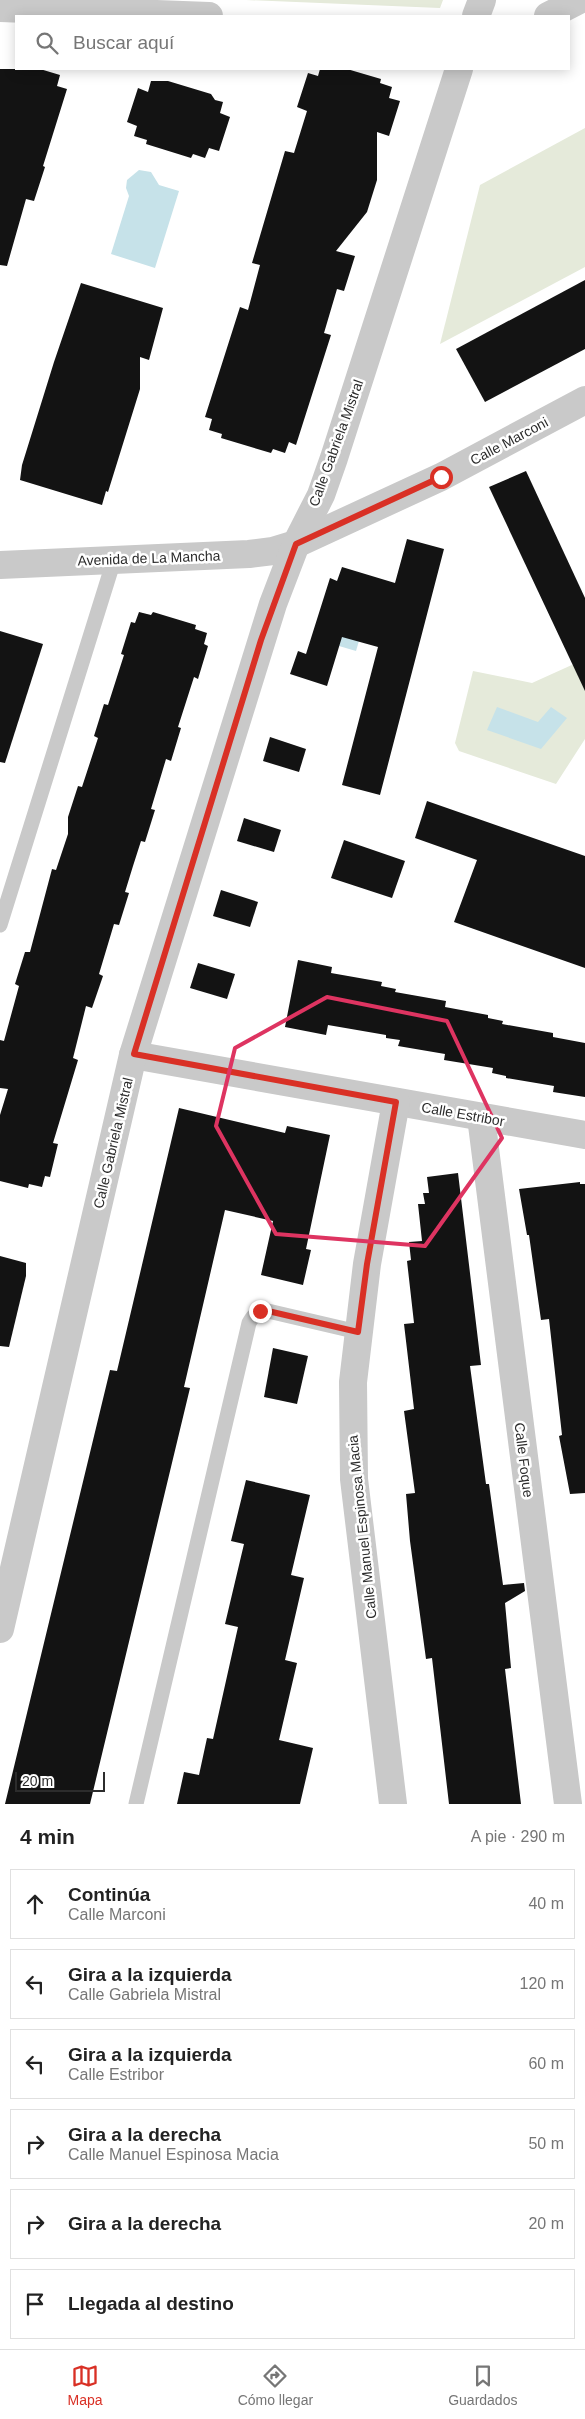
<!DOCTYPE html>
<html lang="es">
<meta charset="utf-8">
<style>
body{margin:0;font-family:Helvetica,sans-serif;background:#f2f2f2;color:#222}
.scale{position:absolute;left:15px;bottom:12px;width:90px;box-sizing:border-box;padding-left:5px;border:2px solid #2c2c2c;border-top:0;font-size:14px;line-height:18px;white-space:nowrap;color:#2c2c2c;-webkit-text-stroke:4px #fff;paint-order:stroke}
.stop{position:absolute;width:15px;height:15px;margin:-11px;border:4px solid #d93025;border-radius:50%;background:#fff}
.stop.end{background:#d93025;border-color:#fff;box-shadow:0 1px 5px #0008}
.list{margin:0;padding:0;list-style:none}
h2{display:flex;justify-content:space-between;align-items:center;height:65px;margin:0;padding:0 20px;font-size:21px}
h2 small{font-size:16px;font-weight:400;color:#767676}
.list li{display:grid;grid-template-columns:32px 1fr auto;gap:15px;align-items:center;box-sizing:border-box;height:70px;margin:0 10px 10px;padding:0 10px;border:1px solid #e0e0e0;border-radius:0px}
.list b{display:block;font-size:19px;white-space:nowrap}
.list p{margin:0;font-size:16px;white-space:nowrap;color:#767676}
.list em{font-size:16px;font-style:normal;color:#767676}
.icon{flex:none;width:28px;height:28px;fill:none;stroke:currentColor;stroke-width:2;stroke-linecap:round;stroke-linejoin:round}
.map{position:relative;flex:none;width:585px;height:1804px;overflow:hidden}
.search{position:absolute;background:#fff;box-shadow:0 2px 12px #0003;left:15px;right:15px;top:15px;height:55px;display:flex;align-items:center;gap:12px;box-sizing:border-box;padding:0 18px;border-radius:0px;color:#767676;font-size:19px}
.sheet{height:545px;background:#fff}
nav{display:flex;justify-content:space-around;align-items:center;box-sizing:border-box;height:70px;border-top:1px solid #e0e0e0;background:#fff;font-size:14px;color:#767676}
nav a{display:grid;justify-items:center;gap:2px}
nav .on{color:#d93025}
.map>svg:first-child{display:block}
.green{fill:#e5eada}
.water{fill:#c6e2e9}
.building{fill:#131313}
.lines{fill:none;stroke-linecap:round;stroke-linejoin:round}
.lane{stroke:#c9c9c9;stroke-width:15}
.street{stroke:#c9c9c9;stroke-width:28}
.route{stroke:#d93025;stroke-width:6}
.marked{fill:none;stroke:#de3461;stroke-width:4;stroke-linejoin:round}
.labels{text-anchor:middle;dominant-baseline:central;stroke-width:5;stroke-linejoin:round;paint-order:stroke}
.street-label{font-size:14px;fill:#2c2c2c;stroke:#fff}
</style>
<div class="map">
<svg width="585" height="1804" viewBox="0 0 585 1804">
<rect width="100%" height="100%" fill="#fff"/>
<g class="green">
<path d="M 246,0 L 443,0 L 440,8 Z"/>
<path d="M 585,128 L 585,267 L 440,344 L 480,185 Z"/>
<path d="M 585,659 L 585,739 L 556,784 L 459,751 L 455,743 L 473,671 L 532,683 Z"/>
</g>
<g class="water">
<path d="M 139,170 L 151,172 L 159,185 L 179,191 L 155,268 L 111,254 L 129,196 L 126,188 L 127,180 Z"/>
<path d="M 327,624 L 361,634 L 356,651 L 322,641 Z"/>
<path d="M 497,707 L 538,722 L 551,707 L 567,718 L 541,749 L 487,730 Z"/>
</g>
<g class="building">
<path d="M 0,69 L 40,69 L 60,75 L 57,86 L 67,89 L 43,166 L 45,167 L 34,201 L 26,199 L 7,266 L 0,265 Z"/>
<path d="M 320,69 L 347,69 L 381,79 L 380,83 L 392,87 L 389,98 L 400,101 L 389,136 L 377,132 L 377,180 L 367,212 L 336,251 L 355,256 L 344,291 L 337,289 L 324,333 L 331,335 L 296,445 L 289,442 L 285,453 L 273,449 L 271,453 L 221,438 L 222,434 L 209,430 L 212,419 L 205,417 L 240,307 L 248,310 L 260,265 L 252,263 L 285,151 L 294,153 L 307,111 L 297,107 L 308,73 L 318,76 Z"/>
<path d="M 151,81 L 168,81 L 211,94 L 215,100 L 223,102 L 220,113 L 230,117 L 219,151 L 209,148 L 205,158 L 193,154 L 191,158 L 146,144 L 147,140 L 134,136 L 137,126 L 127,122 L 138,88 L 148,92 Z"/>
<path d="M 585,280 L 585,349 L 485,402 L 456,349 Z"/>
<path d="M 81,283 L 163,308 L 149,360 L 140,357 L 140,389 L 108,492 L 106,491 L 102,505 L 20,480 L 22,465 L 54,362 Z"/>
<path d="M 526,471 L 585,598 L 585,691 L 489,487 Z"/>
<path d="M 407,539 L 444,549 L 380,795 L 342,785 L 378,647 L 342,637 L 327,686 L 290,674 L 298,651 L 306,654 L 330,578 L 337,581 L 342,567 L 395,583 Z"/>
<path d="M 139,612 L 151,615 L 153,612 L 196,625 L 195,629 L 207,633 L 204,644 L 208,646 L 198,679 L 194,677 L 178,727 L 181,728 L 171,761 L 166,759 L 151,809 L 155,810 L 145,842 L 141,841 L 133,866 L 125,892 L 129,893 L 119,925 L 114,924 L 99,974 L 103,976 L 92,1008 L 86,1006 L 73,1058 L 78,1060 L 53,1143 L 58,1144 L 50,1177 L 45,1176 L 42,1187 L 29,1184 L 28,1188 L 0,1181 L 0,1115 L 8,1089 L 0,1088 L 0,1040 L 4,1041 L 19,986 L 15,984 L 25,952 L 30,952 L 52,869 L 56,870 L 68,834 L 68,817 L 78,786 L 82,787 L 98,738 L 94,736 L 104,704 L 108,705 L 124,655 L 121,654 L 131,622 L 135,623 Z"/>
<path d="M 0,631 L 43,644 L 5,763 L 0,762 Z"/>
<path d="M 270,737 L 306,749 L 299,772 L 263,761 Z"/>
<path d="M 427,801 L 585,856 L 585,968 L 454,922 L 477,860 L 415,838 Z"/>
<path d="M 244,818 L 281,830 L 274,852 L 237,841 Z"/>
<path d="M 344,840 L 405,861 L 392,898 L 331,878 Z"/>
<path d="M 221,890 L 258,902 L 250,927 L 213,916 Z"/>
<path d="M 298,960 L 332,967 L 331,973 L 382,982 L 381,986 L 396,989 L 395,992 L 446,1001 L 445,1007 L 488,1015 L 488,1018 L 503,1021 L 502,1024 L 553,1033 L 553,1037 L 585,1043 L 585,1097 L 553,1092 L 554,1086 L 506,1078 L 506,1076 L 492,1073 L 493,1068 L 444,1060 L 445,1054 L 398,1046 L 400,1040 L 386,1038 L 386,1035 L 328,1025 L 326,1035 L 285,1027 Z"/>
<path d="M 198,963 L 235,974 L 227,999 L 190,988 Z"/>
<path d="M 179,1108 L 285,1133 L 287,1126 L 330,1135 L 306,1249 L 311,1250 L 303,1285 L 261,1275 L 273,1221 L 225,1210 L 184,1387 L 190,1388 L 90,1804 L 5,1804 L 110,1370 L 117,1371 Z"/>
<path d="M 458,1173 L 481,1365 L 470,1366 L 486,1484 L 489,1484 L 503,1585 L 524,1583 L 525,1591 L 505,1603 L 511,1668 L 505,1669 L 521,1804 L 449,1804 L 432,1658 L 426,1659 L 410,1541 L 406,1494 L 415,1493 L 404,1411 L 414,1409 L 404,1324 L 414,1323 L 407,1261 L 411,1260 L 409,1242 L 422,1241 L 418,1204 L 425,1204 L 423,1193 L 429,1193 L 427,1177 Z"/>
<path d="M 580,1182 L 580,1184 L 585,1184 L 585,1493 L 570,1494 L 559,1436 L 562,1435 L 549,1319 L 541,1320 L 529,1235 L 527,1235 L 519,1189 Z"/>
<path d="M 0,1256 L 26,1263 L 26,1276 L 9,1347 L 0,1346 Z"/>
<path d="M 273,1348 L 308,1356 L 297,1404 L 264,1397 Z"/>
<path d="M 246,1480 L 310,1495 L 291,1575 L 304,1578 L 285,1660 L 297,1663 L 279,1740 L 313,1748 L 300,1804 L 177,1804 L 184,1772 L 199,1775 L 207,1738 L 213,1739 L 238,1627 L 225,1624 L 244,1544 L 231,1541 Z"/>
</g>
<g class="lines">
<g class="lane">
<path d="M 0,925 L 114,560"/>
<path d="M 136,1804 L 249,1323 C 254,1314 258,1311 268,1311 L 358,1332"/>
</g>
<g class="street">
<path d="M 0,8 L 209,16"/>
<path d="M 476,16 L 482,0"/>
<path d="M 548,16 L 579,0"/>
<path d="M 0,565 L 249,554 L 273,551 L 296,544 L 441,477 L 585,400"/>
<path d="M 133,1055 L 585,1135"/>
<path d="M 481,1117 L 568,1804"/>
<path d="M 0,1629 L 133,1055 L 273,604 L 296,544 L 321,495 L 334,458 L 459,69"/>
<path d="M 393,1804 L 354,1479 L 353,1382 L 367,1264 L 396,1102"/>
</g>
</g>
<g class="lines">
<path class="route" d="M 260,1311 L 268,1311 L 358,1332 L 367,1264 L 396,1102 L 134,1054 L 261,640 L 296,544 L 441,477"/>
</g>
<path class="marked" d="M 327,997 L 447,1021 L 502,1138 L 425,1246 L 276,1234 L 216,1126 L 235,1048 Z"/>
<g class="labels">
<g class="street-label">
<text transform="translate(509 441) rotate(-28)">Calle Marconi</text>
<text transform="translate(336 443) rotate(-70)">Calle Gabriela Mistral</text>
<text transform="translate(149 558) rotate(-2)">Avenida de La Mancha</text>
<text transform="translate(463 1114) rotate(10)">Calle Estribor</text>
<text transform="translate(113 1143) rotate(-77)">Calle Gabriela Mistral</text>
<text transform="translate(524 1460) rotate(83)">Calle Foque</text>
<text transform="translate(362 1527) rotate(-96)">Calle Manuel Espinosa Macia</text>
</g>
</g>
</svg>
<div class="scale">20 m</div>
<div class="stop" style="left:441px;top:477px"></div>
<div class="stop end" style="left:260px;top:1311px"></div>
<div class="search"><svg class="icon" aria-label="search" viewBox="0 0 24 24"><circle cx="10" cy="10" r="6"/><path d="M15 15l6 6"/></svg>Buscar aquí</div>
</div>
<section class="sheet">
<h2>4 min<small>A pie · 290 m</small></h2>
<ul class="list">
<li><svg class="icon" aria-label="ahead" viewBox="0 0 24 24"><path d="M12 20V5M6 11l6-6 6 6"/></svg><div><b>Continúa</b><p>Calle Marconi</p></div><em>40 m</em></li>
<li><svg class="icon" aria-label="left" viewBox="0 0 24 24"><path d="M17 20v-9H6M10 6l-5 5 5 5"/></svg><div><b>Gira a la izquierda</b><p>Calle Gabriela Mistral</p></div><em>120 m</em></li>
<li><svg class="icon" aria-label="left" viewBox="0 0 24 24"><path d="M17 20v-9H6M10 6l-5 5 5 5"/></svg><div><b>Gira a la izquierda</b><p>Calle Estribor</p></div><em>60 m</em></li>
<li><svg class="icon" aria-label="right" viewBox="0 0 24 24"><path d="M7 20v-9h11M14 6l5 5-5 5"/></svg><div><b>Gira a la derecha</b><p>Calle Manuel Espinosa Macia</p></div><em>50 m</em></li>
<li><svg class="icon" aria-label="right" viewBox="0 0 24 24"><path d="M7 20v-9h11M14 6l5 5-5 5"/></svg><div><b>Gira a la derecha</b></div><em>20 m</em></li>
<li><svg class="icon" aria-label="arrive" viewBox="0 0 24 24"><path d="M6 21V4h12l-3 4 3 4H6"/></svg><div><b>Llegada al destino</b></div></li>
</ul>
</section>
<nav>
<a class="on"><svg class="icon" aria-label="map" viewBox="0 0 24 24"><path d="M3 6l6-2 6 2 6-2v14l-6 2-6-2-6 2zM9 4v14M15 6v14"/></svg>Mapa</a>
<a><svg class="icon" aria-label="directions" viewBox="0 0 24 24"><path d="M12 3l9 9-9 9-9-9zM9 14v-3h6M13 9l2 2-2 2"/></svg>Cómo llegar</a>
<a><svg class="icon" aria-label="saved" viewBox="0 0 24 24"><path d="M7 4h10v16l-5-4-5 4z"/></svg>Guardados</a>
</nav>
